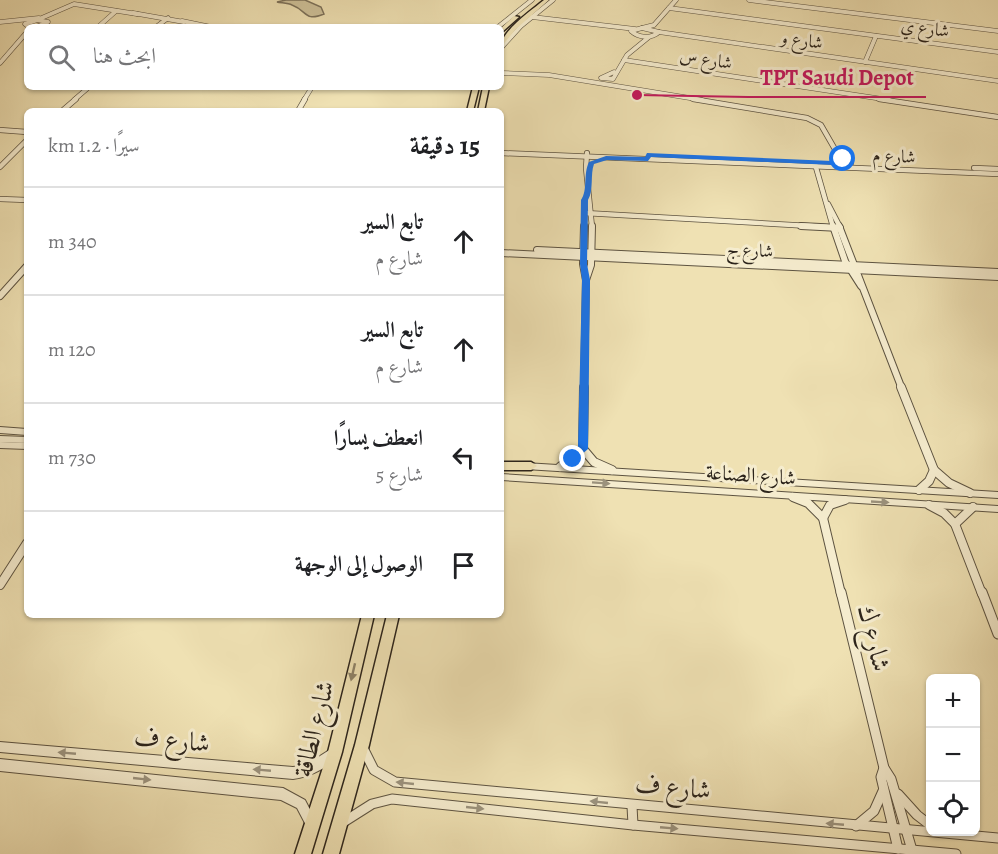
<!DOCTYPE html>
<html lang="ar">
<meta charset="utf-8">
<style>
body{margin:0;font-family:Alegreya,Amiri,serif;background:#f6f6f6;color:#202124;direction:rtl}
.controls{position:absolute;right:18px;bottom:18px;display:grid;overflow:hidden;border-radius:9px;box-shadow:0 2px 4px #0004}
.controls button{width:54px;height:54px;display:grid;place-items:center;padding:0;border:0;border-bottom:2px solid #e0e0e0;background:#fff;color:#202124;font:30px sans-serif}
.stop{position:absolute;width:18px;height:18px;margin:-14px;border:4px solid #1a73e8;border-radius:50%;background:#fff}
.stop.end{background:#1a73e8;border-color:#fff;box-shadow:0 2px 6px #0008}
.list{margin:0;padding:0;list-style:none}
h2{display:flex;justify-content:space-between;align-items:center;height:78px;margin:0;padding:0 24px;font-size:26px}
h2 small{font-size:20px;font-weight:400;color:#757577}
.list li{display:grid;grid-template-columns:39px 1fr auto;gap:18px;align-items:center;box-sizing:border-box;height:108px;padding:0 24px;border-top:2px solid #e0e0e0}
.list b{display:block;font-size:22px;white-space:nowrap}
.list p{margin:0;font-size:20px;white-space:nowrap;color:#757577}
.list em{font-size:20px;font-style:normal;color:#757577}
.icon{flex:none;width:33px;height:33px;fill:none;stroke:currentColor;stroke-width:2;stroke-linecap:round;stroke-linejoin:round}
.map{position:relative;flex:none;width:998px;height:854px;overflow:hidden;direction:ltr}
.search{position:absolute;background:#fff;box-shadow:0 2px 4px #0004;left:24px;top:24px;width:480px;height:66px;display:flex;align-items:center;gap:15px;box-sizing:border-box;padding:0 21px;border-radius:9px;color:#757577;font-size:22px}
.panel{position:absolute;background:#fff;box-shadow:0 2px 4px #0004;left:24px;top:108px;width:480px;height:510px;border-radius:9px;direction:rtl}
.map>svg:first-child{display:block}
.green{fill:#cec199;stroke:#7d725a;stroke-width:1.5}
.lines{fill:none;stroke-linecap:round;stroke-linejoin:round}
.minor-far4-casing{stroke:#5d5341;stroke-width:5}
.minor-far3-casing{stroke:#5d5341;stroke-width:6}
.minor-far2-casing{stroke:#5d5341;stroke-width:8}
.minor-far1-casing{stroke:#5d5341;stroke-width:10}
.minor-casing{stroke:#5d5341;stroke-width:11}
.tertiary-casing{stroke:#5d5341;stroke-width:2}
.primary-casing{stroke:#2c241b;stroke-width:3}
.minor-far4{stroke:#f5ecce;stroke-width:4}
.minor-far3{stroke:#f5ecce;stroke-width:4.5}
.minor-far2{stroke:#f5ecce;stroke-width:6}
.minor-far1{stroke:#f5ecce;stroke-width:8}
.minor{stroke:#f5ecce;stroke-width:9}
.tertiary{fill:#f5ecce;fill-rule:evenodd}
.primary{fill:#efe1b3;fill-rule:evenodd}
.oneway{fill:#9b927d}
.oneway2{fill:#8e8267}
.route{fill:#1a73e8}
.labels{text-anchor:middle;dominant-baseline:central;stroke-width:6;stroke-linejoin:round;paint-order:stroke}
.far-street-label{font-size:18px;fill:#2c241b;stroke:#f5ecce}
.street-label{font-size:21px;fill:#2c241b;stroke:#f5ecce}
.near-street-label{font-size:26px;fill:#2c241b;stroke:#f5ecce}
.leader{fill:none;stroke:#c2185b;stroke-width:2}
.callout-dot{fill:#c2185b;stroke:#f5ecce;stroke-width:2}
.callout-label{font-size:22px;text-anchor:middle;font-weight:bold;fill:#c2185b;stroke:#f5ecce;stroke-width:6;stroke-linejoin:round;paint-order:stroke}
</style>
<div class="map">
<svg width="998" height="854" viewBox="0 0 998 854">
<rect width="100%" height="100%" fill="#efe1b3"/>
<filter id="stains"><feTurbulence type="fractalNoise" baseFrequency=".00333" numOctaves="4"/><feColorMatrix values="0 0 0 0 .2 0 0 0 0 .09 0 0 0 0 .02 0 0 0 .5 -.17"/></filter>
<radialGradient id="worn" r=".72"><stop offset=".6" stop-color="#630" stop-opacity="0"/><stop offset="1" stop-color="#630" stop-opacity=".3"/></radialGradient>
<path class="green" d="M 286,0 L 305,0 L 321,7 L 324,14 C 304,22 308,11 292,5 C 288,3 281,3 277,2 Z"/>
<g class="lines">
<g class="minor-far4-casing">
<g id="minor-far4">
<path d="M 749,0 L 998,31"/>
<path d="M 669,8 L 998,52"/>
<path d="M 133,13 L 184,22"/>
<path d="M 532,17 L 635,29"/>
<path d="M 37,20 L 74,4 L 137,14"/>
<path d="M 182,21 L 211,27"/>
<path d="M 0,22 L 39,18"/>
<path d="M 29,27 L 25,24 L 37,20 L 48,22 L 36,27"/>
<path d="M 98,27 L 116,11"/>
<path d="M 156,27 L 168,18"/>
<path d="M 498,27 L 532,0"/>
<path d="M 642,28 L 659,32 C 651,39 639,38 631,31 Z"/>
<path d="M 642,28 L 654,25 L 676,0"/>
<path d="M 659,32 L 998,81"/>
<path d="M 501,48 L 521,26 L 553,0"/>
<path d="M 624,60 L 889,100"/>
<path d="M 865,62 L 876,36"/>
<path d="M 0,63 L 27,32"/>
<path d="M 614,72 L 601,78 L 613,79 L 627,55 L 649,37"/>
<path d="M 501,73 L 549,75 L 702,100"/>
<path d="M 74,100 L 89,87"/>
<path d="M 304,100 L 312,87"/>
</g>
</g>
<g class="minor-far3-casing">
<g id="minor-far3">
<path d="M 693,99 L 807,118 L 821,125 L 840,158 L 851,163"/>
<path d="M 879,99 L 998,117"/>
<path d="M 62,111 L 76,99"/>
<path d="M 298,111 L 305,99"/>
<path d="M 0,130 L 27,132"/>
<path d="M 501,153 L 998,174"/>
<path d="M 587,153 L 586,168 L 592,227"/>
<path d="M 815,164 L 833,227"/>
<path d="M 0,167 L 27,140"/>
<path d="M 974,168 L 998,169"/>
<path d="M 0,199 L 27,200"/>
<path d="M 828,204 L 840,227"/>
<path d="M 585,213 L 827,227"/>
<path d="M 584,227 L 585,200 L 588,195"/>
</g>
</g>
<g class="minor-far2-casing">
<g id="minor-far2">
<path d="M 801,226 L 840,228"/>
<path d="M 833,226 L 845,261 L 861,286"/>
<path d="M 839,226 L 902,389"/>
<path d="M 537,250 L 998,272"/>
<path d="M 501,253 L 998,277"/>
<path d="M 586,280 L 591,265 L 592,226"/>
<path d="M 0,296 L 27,266"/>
<path d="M 584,389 L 586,280 L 583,264 L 584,226"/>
</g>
</g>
<g class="minor-far1-casing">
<g id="minor-far1">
<path d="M 584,387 L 583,449 L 594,462 L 612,470"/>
<path d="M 901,387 L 934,470 L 949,483 L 970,493"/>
<path d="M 560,467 L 583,449"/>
<path d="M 919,490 L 929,481 L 934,470"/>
<path d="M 793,497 L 808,503 L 823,518 L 841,594"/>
<path d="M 929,505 L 944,513 L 955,524 L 982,594"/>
<path d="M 823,518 L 830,505 L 845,500"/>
<path d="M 955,524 L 973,507"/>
<path d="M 0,585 L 27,543"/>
</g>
</g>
<g class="minor-casing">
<g id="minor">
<path d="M 841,592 L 884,768 L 891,779 L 912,850"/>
<path d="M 982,592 L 998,634"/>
<path d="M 363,748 L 374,770 L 395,782 L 998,838"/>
<path d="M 884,768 L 881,777 L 898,849"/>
<path d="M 898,794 L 917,815 L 930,825"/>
<path d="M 632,806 L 633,825"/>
<path d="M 342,823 L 372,804 L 392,799 L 633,825 L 956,854"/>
<path d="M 856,826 L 874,811 L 883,791"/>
</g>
</g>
<g class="tertiary-casing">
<g id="tertiary">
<path d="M 0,427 L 27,429 L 27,435 L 0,433 Z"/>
<path d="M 0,436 L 27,437 L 27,443 L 0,442 Z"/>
<path d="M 0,442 L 27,443 L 27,449 L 0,448 Z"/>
<path d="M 525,463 L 998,492 L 998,498 L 525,469 L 521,466 Z"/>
<path d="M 501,474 L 998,506 L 998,512 L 501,480 Z"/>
<path d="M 0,742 L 293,767 L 306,765 L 334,747 L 338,748 L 340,752 C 331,767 310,777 293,779 L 0,752 Z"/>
<path d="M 0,759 L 283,788 L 305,800 L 318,825 L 316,829 L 312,831 L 308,829 L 297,808 L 281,800 L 0,771 Z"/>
</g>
</g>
<g class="primary-casing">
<g id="primary">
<path d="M 544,0 L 549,0 L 516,29 L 501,47 C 501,31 532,10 544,0 Z"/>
<path d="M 514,16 L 519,17 L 501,33 L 501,28 Z"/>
<path d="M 473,87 L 479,87 L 473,111 L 467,111 Z"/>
<path d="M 483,87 L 489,87 L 484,111 L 478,111 Z"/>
<path d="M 501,462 L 531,462 L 537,466 L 531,470 L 501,470 Z"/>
<path d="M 362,615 L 374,615 L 342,752 L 311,854 L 295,854 L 328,752 Z"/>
<path d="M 387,615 L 399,615 L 369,745 L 339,854 L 323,854 L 355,745 Z"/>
</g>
</g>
<use href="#minor-far4" class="minor-far4"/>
<use href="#minor-far3" class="minor-far3"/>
<use href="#minor-far2" class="minor-far2"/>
<use href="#minor-far1" class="minor-far1"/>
<use href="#minor" class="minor"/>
<use href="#tertiary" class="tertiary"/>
<use href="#primary" class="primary"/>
</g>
<defs><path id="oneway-solid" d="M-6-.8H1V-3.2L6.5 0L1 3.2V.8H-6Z" transform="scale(1.5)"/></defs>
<g class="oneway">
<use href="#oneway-solid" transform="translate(601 483) rotate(4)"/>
<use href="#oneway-solid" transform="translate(880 502) rotate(3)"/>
<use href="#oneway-solid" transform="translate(67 753) rotate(-175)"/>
<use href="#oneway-solid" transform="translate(262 770) rotate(-175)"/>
<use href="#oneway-solid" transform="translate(142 779) rotate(6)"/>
<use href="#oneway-solid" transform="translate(405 783) rotate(-174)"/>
<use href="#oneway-solid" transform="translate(599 802) rotate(-174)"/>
<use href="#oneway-solid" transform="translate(475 808) rotate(6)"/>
<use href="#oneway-solid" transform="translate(835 824) rotate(-175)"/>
<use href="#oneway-solid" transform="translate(669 828) rotate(5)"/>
</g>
<use class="oneway2" href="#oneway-solid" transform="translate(353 672) rotate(103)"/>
<path class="route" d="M 647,153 L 832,161 L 840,156 L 846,159 L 834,165 L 651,157 L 648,161 L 607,160 L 594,164 C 590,175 594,190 588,200 L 587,264 L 590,280 L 588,449 L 573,462 L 568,459 L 578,448 L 582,280 L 580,264 L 581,200 C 588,190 583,174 589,162 L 606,156 L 645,157 Z"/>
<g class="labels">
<g class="far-street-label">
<text transform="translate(925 28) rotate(7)">شارع ي</text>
<text transform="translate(802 40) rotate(8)">شارع و</text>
<text transform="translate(706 59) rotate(9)">شارع س</text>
<text transform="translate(894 156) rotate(3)">شارع م</text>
<text transform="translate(750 250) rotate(3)">شارع ج</text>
</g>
<g class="street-label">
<text transform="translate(751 475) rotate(4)">شارع الصناعة</text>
</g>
<g class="near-street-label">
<text transform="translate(874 638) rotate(76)">شارع ك</text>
<text transform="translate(314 729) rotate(-76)">شارع الطاقة</text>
<text transform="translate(172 740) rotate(5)">شارع ف</text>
<text transform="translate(673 787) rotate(5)">شارع ف</text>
</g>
</g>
<path class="leader" d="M637 95L748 97H926"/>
<circle class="callout-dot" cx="637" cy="95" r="6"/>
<g class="callout-label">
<text x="837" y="85">TPT Saudi Depot</text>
</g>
<rect width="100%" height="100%" filter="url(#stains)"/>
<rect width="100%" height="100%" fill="url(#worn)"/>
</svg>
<div class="controls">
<button>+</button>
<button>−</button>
<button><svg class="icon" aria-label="locate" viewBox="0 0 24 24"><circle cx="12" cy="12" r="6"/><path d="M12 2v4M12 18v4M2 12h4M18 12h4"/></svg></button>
</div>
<div class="stop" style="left:843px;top:159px"></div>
<div class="stop end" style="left:573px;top:459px"></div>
<div class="search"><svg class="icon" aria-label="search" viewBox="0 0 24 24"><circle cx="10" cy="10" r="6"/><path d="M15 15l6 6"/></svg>ابحث هنا</div>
<section class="panel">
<h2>15 دقيقة<small>سيرًا · 1.2 km</small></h2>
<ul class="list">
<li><svg class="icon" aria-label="ahead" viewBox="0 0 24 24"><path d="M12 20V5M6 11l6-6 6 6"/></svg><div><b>تابع السير</b><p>شارع م</p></div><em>340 m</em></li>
<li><svg class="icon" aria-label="ahead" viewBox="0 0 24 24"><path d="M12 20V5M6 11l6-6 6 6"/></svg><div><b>تابع السير</b><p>شارع م</p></div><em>120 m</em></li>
<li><svg class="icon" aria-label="left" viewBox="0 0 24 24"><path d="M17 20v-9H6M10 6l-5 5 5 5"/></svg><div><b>انعطف يسارًا</b><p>شارع 5</p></div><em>730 m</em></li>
<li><svg class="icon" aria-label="arrive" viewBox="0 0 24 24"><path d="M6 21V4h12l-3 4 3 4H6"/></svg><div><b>الوصول إلى الوجهة</b></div></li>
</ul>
</section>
</div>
